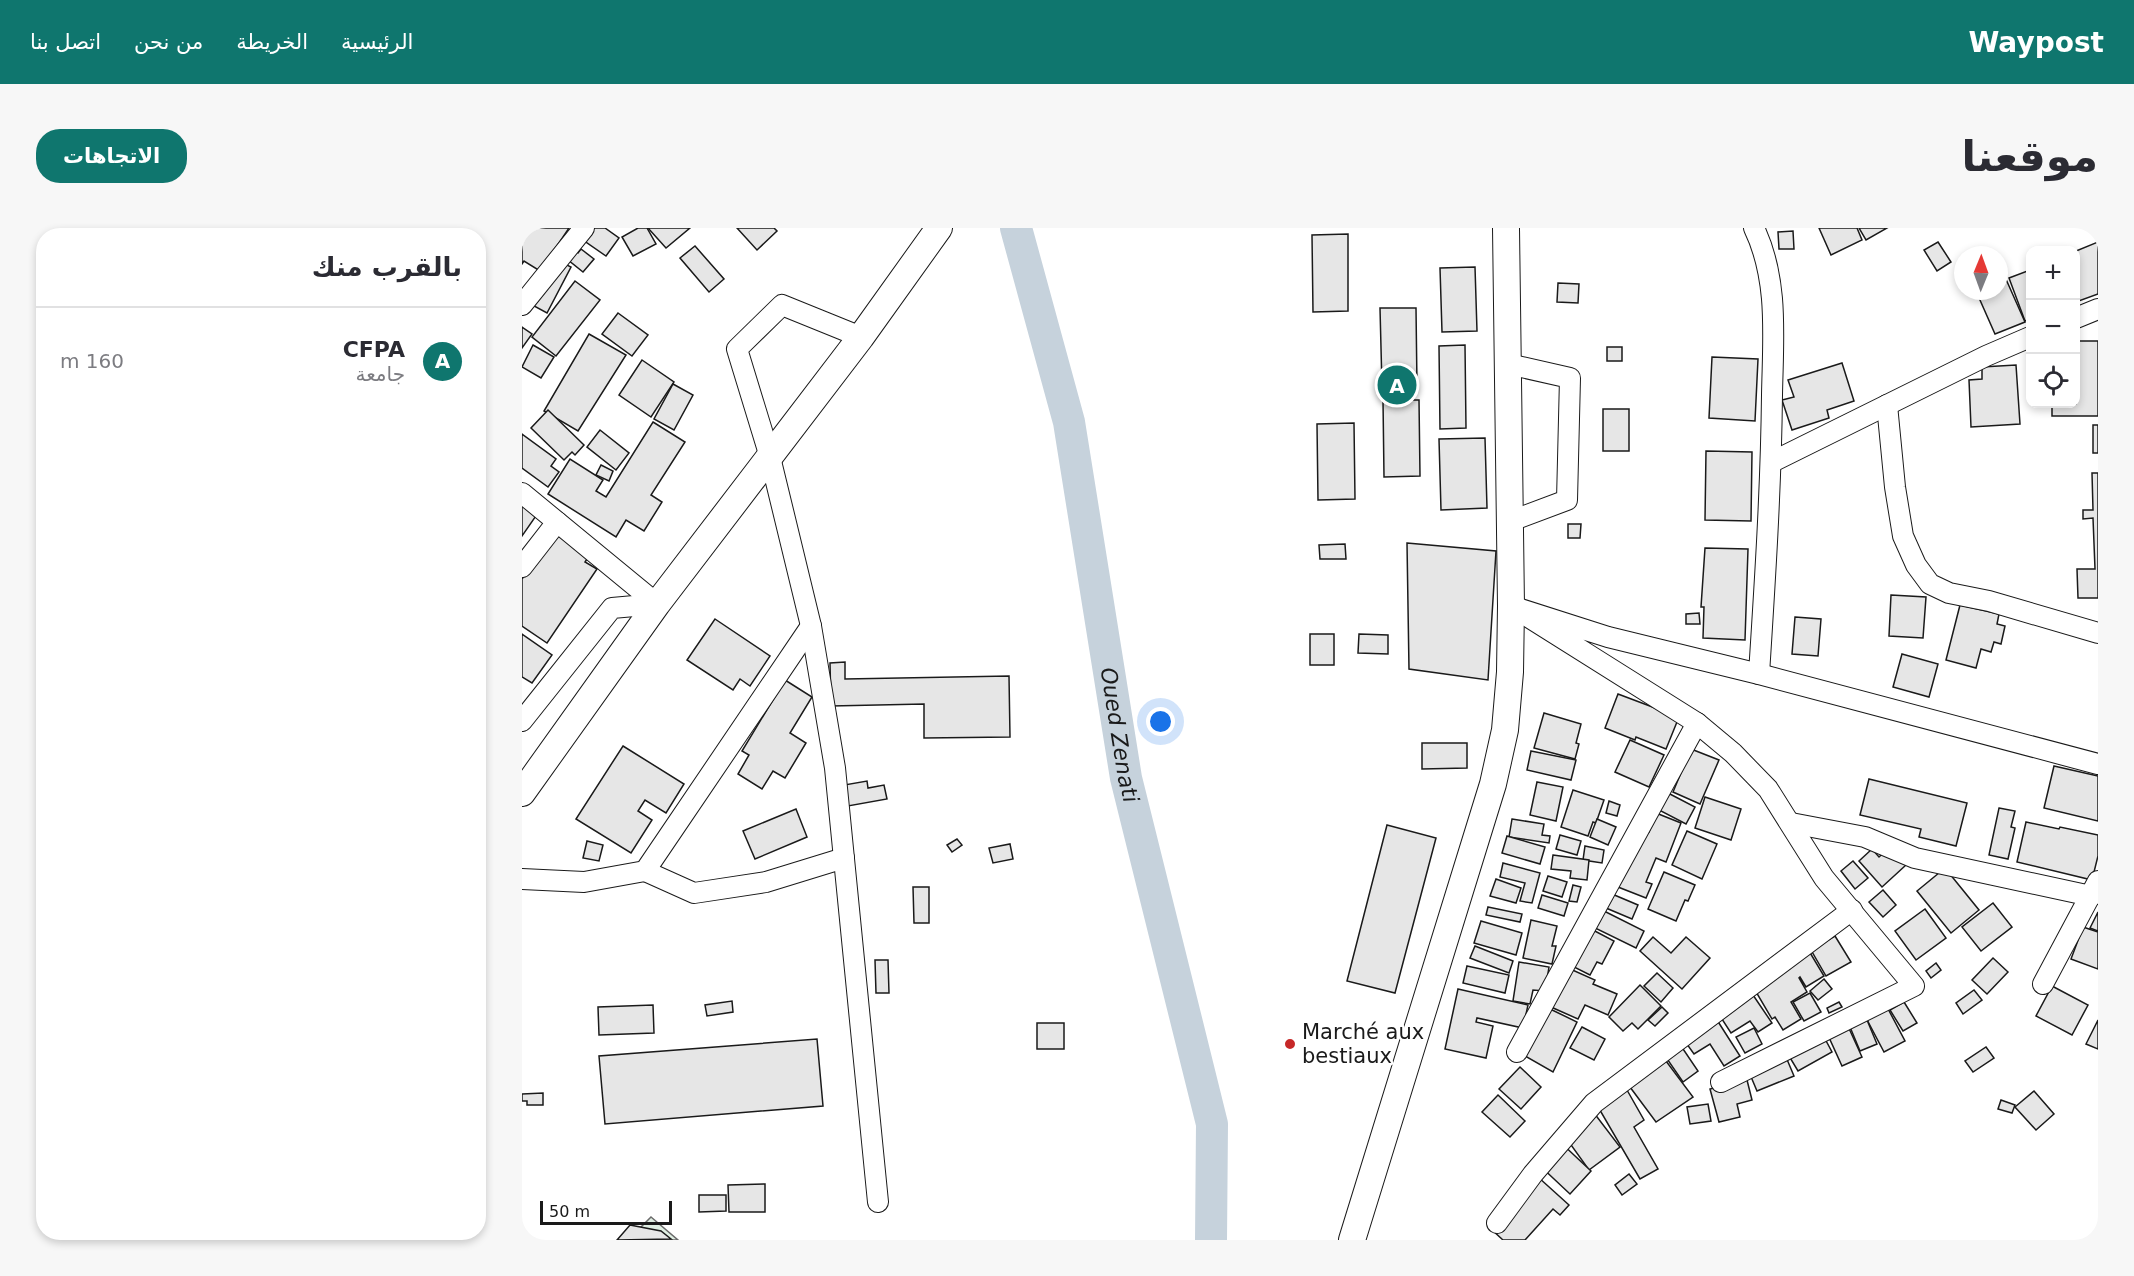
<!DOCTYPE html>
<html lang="ar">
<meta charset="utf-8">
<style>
body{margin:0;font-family:"DejaVu Sans","Noto Sans Arabic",sans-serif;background:#f7f7f7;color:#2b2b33;direction:rtl}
.controls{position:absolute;right:18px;top:18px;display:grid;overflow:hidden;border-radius:12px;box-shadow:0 3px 9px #0003}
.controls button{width:54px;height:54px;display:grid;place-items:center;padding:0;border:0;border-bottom:2px solid #e1e1e2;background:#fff;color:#2b2b33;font:30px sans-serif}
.compass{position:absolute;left:1432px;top:18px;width:54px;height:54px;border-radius:50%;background:#fff;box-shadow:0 3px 9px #0003;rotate:1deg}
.scale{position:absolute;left:18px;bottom:15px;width:132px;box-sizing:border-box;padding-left:6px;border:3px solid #1a1a1a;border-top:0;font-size:16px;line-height:21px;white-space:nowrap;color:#1a1a1a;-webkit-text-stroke:4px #fff;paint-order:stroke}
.you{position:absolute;left:639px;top:494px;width:21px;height:21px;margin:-15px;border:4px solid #fff;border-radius:50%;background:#1a73e8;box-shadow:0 0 0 9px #1a73e833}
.badge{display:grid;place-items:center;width:39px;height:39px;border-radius:50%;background:#0f766e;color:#fff;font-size:20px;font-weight:700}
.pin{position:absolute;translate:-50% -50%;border:3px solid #fff;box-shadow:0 2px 6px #0006}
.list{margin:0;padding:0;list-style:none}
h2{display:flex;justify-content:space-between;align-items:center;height:78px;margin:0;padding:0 24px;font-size:26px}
h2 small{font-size:20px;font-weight:400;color:#7c7c81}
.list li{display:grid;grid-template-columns:39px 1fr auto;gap:18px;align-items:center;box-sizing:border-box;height:108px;padding:0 24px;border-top:2px solid #e1e1e2}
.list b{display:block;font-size:22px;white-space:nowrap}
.list p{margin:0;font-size:20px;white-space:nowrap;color:#7c7c81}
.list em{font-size:20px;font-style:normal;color:#7c7c81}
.icon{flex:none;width:33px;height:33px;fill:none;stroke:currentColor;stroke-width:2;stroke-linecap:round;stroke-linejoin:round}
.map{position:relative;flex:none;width:1576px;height:1012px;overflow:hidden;direction:ltr;border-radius:24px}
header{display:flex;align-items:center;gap:36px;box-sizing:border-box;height:84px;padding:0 30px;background:#0f766e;color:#fff}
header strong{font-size:28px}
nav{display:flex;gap:33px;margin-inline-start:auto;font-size:21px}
.intro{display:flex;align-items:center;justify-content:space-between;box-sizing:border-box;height:144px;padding:0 36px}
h1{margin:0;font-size:42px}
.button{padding:15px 27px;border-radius:24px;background:#0f766e;color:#fff;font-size:21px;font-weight:700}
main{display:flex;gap:36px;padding:0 36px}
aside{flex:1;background:#fff;border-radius:24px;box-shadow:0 3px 9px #0003}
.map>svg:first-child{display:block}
.garden{fill:#e0efe3;stroke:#6a6a6a;stroke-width:1.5}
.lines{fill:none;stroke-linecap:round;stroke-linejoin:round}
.river{stroke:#c6d2dc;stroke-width:32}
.building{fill:#e6e6e6;stroke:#1a1a1a;stroke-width:1.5}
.minor-casing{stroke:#1a1a1a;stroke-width:22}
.major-casing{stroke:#1a1a1a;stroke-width:28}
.minor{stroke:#fff;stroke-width:20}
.major{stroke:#fff;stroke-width:26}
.poi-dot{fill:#c62828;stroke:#fff;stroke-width:2}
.labels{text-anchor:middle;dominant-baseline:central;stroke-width:4.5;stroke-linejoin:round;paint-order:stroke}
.poi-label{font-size:21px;fill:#1a1a1a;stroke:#fff;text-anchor:start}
.water-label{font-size:22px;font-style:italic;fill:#1a1a1a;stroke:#fff}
</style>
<header>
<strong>Waypost</strong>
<nav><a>الرئيسية</a><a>الخريطة</a><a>من نحن</a><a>اتصل بنا</a></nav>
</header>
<div class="intro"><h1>موقعنا</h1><a class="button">الاتجاهات</a></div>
<main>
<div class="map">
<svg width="1576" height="1012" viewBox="0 0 1576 1012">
<rect width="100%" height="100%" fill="#fff"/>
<path class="garden" d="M 129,989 L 156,1012 L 106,1012 Z"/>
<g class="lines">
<path class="river" id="s1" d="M 494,0 L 547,194 L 604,550 L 690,896 L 689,1012"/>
</g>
<g class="building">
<path d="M 0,0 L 47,0 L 18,43 L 2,33 L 0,36 Z"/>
<path d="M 70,0 L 83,0 L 97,10 L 84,28 L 61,12 Z"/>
<path d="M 116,0 L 125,0 L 134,16 L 111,28 L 100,9 Z"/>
<path d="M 126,0 L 168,0 L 144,20 Z"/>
<path d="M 215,0 L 252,0 L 255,3 L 235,22 Z"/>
<path d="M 1297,0 L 1335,0 L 1340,12 L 1309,27 Z"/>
<path d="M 1337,0 L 1365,0 L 1344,12 Z"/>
<path d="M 1271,3 L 1272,21 L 1257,21 L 1256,4 Z"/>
<path d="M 826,6 L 826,83 L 791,84 L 790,7 Z"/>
<path d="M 1416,14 L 1429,34 L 1415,43 L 1402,22 Z"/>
<path d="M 1576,14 L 1576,66 L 1554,74 L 1554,23 Z"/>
<path d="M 47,17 L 56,25 L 59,21 L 72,31 L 61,44 L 40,27 Z"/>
<path d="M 173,18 L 202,51 L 187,64 L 158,30 Z"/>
<path d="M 31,30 L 49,39 L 25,85 L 1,72 Z"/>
<path d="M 953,39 L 955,103 L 920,104 L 918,40 Z"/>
<path d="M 1508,42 L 1508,91 L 1503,93 L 1487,50 Z"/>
<path d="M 1483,49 L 1503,94 L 1473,106 L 1454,63 L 1477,63 L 1477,52 Z"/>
<path d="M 53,53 L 78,72 L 34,128 L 10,109 Z"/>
<path d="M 1036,55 L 1057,56 L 1056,75 L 1035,74 Z"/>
<path d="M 858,80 L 894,80 L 895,159 L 860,159 Z"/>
<path d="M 96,85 L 126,107 L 110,128 L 80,106 Z"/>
<path d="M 0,99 L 10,106 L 0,120 Z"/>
<path d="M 67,106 L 104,127 L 56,203 L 22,183 Z"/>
<path d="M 1554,113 L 1576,113 L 1576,188 L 1530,188 L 1530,176 L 1554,176 Z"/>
<path d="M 11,117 L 32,129 L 19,150 L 0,139 Z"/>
<path d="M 943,117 L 944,200 L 918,201 L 917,118 Z"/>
<rect x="1085" y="119" width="15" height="14"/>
<path d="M 1190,129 L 1236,131 L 1233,193 L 1187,190 Z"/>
<path d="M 120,132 L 152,154 L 129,189 L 97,167 Z"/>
<path d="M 1320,135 L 1332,173 L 1305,182 L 1307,190 L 1270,202 L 1260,172 L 1272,169 L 1266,152 Z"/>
<path d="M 1494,137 L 1498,196 L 1449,199 L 1447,152 L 1460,151 L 1460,139 Z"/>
<path d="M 151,156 L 171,167 L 152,202 L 132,191 Z"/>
<path d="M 861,172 L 897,172 L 898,248 L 862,249 Z"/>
<rect x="1081" y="181" width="26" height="42"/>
<path d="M 26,182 L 62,217 L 53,227 L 50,224 L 42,232 L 9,200 Z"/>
<path d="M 131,194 L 163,214 L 129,267 L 140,274 L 122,303 L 104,292 L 94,309 L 26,266 L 48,231 L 81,252 L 74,263 L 84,269 Z"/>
<path d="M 832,195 L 833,271 L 796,272 L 795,196 Z"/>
<rect x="1571" y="197" width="5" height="28"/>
<path d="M 78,202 L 107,225 L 94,242 L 65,219 Z"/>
<path d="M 0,206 L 34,231 L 29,238 L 37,244 L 26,259 L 0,240 Z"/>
<path d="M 963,210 L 965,280 L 919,282 L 917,211 Z"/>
<path d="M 1184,223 L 1230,224 L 1229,293 L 1183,292 Z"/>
<path d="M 79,237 L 91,243 L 87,253 L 74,247 Z"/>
<path d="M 1570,245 L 1576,245 L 1576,370 L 1556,370 L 1555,341 L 1573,341 L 1571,290 L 1561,291 L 1561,282 L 1571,282 Z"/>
<path d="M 0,273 L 16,285 L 0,308 Z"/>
<path d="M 1046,296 L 1059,296 L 1058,310 L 1046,310 Z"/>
<path d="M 32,304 L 67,328 L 63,334 L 75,341 L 25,415 L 0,398 L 0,351 Z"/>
<path d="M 885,315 L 974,323 L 966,452 L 887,441 Z"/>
<path d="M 823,316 L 824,331 L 798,331 L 797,317 Z"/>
<path d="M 1183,320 L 1226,321 L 1223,412 L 1181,410 L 1182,379 L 1179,379 Z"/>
<path d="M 1369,367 L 1404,369 L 1401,410 L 1367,408 Z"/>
<path d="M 1438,377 L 1477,386 L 1475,396 L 1483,398 L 1479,416 L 1472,414 L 1469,424 L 1459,421 L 1454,440 L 1424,432 Z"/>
<path d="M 1177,385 L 1178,396 L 1164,396 L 1164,386 Z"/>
<path d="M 1273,389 L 1299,391 L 1296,428 L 1270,426 Z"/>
<path d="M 193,391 L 248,428 L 228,458 L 218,451 L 211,462 L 165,432 Z"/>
<path d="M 0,406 L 30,427 L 10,455 L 0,449 Z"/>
<rect x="788" y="406" width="24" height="31"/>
<path d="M 837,406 L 866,407 L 866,426 L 836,425 Z"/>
<path d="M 1380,426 L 1416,436 L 1407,469 L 1371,459 Z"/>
<path d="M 323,434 L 323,451 L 487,448 L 488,509 L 402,510 L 402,476 L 309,478 L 308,435 Z"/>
<path d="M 263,452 L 290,469 L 268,505 L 284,515 L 263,550 L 251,543 L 240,561 L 216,546 L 227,527 L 220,523 Z"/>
<path d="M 1096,466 L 1157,489 L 1144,521 L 1114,509 L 1113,512 L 1083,500 Z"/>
<path d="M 1022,485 L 1059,496 L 1054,515 L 1057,516 L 1053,531 L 1012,520 Z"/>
<path d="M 1108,512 L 1142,527 L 1127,559 L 1093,544 Z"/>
<path d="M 900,515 L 945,515 L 945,540 L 900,541 Z"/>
<path d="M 101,518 L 162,556 L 144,585 L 123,572 L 116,583 L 130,592 L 109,625 L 54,591 Z"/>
<path d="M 1169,521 L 1197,532 L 1178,576 L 1151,564 Z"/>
<path d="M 1009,523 L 1054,532 L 1049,552 L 1005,542 Z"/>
<path d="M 1532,538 L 1576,548 L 1576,593 L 1522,580 Z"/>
<path d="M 1347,551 L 1445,575 L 1434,618 L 1397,609 L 1399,601 L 1338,587 Z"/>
<path d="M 345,553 L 346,560 L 362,557 L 365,571 L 326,578 L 322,557 Z"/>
<path d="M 1015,554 L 1041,559 L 1034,593 L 1008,587 Z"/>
<path d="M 1051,562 L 1082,572 L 1074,595 L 1071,594 L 1066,608 L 1039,599 Z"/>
<path d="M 1146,565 L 1173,579 L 1164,596 L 1137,582 Z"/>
<path d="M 1183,569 L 1219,581 L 1209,612 L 1173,600 Z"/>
<path d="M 1087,573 L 1098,577 L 1095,588 L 1084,585 Z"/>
<path d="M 1477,580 L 1493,583 L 1489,599 L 1493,600 L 1486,631 L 1467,627 Z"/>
<path d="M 274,581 L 285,609 L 233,631 L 221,603 Z"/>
<path d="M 1134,585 L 1159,595 L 1144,634 L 1134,630 L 1124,654 L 1130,656 L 1124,670 L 1096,659 L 1120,601 L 1127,604 Z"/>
<path d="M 990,591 L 1022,596 L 1020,607 L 1028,608 L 1027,615 L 987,609 Z"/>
<path d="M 1075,591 L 1094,599 L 1086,617 L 1068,609 Z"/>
<path d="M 1504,594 L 1537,601 L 1538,599 L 1576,607 L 1576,628 L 1570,652 L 1495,634 Z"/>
<path d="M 865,597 L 914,610 L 873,765 L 825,753 Z"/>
<path d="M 1165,603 L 1195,616 L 1180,651 L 1150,637 Z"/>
<path d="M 1038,607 L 1059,613 L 1055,627 L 1034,621 Z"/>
<path d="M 985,608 L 1023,619 L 1018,636 L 980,625 Z"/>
<path d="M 435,611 L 440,617 L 430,624 L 425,617 Z"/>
<path d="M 65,613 L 81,617 L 77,633 L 61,630 Z"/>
<path d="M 488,616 L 491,631 L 471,635 L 467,620 Z"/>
<path d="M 1063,618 L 1082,622 L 1080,635 L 1061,632 Z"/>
<path d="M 1368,619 L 1384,637 L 1360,659 L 1337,633 L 1350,621 L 1357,629 Z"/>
<path d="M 1031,627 L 1067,632 L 1065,652 L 1048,650 L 1049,643 L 1029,641 Z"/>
<path d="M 1331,633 L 1346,650 L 1333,661 L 1319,643 Z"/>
<path d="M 981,635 L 1018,645 L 1010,675 L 998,673 L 1003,655 L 978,649 Z"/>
<path d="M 1423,640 L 1457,682 L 1429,705 L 1395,663 Z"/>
<path d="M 1142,644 L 1173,657 L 1166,673 L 1163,672 L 1154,693 L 1126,681 Z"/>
<path d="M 1026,648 L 1045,654 L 1040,669 L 1021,663 Z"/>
<path d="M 974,651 L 999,660 L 994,675 L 968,668 Z"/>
<path d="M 1051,657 L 1059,659 L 1055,674 L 1047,673 Z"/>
<path d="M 391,659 L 407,659 L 407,695 L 392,695 Z"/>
<path d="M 1361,662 L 1374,677 L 1361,689 L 1347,674 Z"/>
<path d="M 1090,666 L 1116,677 L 1110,691 L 1084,680 Z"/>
<path d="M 1020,667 L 1046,675 L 1042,688 L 1016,680 Z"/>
<path d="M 1471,675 L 1490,699 L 1459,723 L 1440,699 Z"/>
<path d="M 966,679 L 1000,686 L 998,694 L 964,687 Z"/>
<path d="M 1403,681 L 1424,710 L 1394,732 L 1373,703 Z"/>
<path d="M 1080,682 L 1122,703 L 1114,720 L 1071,699 Z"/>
<path d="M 1576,684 L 1576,703 L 1568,700 Z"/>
<path d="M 1009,692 L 1035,698 L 1030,718 L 1034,718 L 1030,736 L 1001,730 Z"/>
<path d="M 959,693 L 1000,705 L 994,727 L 952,715 Z"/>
<path d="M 1561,699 L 1576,704 L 1576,741 L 1549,731 Z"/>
<path d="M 1069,701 L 1092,713 L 1080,736 L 1075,734 L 1068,747 L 1050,738 Z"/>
<path d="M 1313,708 L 1329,734 L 1304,748 L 1289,722 Z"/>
<path d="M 1131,709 L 1149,725 L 1164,709 L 1188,730 L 1160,761 L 1118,723 Z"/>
<path d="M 953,718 L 991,733 L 987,745 L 948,730 Z"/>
<path d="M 1287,723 L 1302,748 L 1284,759 L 1278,749 L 1277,750 L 1285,764 L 1269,774 L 1279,791 L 1261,802 L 1253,789 L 1250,791 L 1230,757 Z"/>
<path d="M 1471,730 L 1486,744 L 1465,766 L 1450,752 Z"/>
<path d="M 353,732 L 366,732 L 367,765 L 354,765 Z"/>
<path d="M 997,734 L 1027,739 L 1023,763 L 1011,762 L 1008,776 L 991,773 Z"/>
<path d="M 1414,735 L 1419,742 L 1409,750 L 1404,743 Z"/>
<path d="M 945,738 L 987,747 L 983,765 L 941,755 Z"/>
<path d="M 1046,740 L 1073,752 L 1071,756 L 1095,766 L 1086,787 L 1063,777 L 1056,791 L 1029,779 Z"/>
<path d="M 1135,745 L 1151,760 L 1139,774 L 1122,758 Z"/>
<path d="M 1302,751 L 1310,761 L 1296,772 L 1288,763 Z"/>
<path d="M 1118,757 L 1139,778 L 1116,801 L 1110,795 L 1101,803 L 1087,789 Z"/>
<path d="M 1530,758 L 1566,777 L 1550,807 L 1514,788 Z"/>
<path d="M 936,761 L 1006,777 L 1001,800 L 955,790 L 954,794 L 971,798 L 964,830 L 923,821 Z"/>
<path d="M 1452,762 L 1460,772 L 1441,786 L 1434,775 Z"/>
<path d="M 1288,765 L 1299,784 L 1282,793 L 1271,774 Z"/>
<path d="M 1231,767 L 1250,795 L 1236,804 L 1228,793 L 1209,805 L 1198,788 Z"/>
<path d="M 210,773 L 211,784 L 185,788 L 183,777 Z"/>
<path d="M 1317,774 L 1320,779 L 1307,785 L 1305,780 Z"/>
<path d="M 1382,774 L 1395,795 L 1381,803 L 1368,782 Z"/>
<path d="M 131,777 L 132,805 L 77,807 L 76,779 Z"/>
<path d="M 1364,777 L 1383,813 L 1362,824 L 1343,788 Z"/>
<path d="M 1140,779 L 1146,785 L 1133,798 L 1126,792 Z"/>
<path d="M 1026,780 L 1055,794 L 1031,844 L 1003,828 Z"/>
<path d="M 1195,792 L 1218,828 L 1202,838 L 1188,816 L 1172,826 L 1162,812 Z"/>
<path d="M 1345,792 L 1355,816 L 1338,823 L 1328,799 Z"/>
<path d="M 1576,792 L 1576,821 L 1564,816 Z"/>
<rect x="515" y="795" width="27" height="26"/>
<path d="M 1325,796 L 1340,829 L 1320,838 L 1305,805 Z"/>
<path d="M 1060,799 L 1083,811 L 1072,832 L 1048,820 Z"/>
<path d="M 1232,800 L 1240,816 L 1223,825 L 1214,809 Z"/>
<path d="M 1302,809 L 1310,824 L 1276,843 L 1267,828 Z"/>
<path d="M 295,811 L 301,878 L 83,896 L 77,828 Z"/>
<path d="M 1157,815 L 1176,843 L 1161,854 L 1141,825 Z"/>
<path d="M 1464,819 L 1472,830 L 1451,844 L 1443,833 Z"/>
<path d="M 1138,825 L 1171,869 L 1134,894 L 1105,855 Z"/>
<path d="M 1264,829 L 1272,848 L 1235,863 L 1227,844 Z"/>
<path d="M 998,839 L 1019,859 L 999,881 L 977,861 Z"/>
<path d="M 1225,852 L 1230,872 L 1215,876 L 1218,889 L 1197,894 L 1188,861 Z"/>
<path d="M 1101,855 L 1122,892 L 1112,899 L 1136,941 L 1118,951 L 1072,872 Z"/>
<path d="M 1512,863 L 1532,886 L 1514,902 L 1493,879 Z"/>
<path d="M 21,865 L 21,877 L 5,877 L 5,873 L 0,873 L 0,866 Z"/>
<path d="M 976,867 L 1003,893 L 988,909 L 960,884 Z"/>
<path d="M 1479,872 L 1493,877 L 1490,885 L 1476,881 Z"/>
<path d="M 1186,876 L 1189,893 L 1168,896 L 1165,879 Z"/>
<path d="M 1069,881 L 1098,919 L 1067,942 L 1039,903 Z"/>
<path d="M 1036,912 L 1069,943 L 1048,966 L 1015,935 Z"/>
<path d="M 1107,946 L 1115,956 L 1100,967 L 1093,957 Z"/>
<path d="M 1016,949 L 1047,977 L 1038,987 L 1031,981 L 1003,1012 L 981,1012 L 969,1001 Z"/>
<path d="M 243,956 L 243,984 L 207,984 L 206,957 Z"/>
<path d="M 177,967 L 204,967 L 204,983 L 177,984 Z"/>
<path d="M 108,997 L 139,1003 L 149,1011 L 95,1012 Z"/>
</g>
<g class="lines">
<g class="minor-casing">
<g id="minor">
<path d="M 1232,0 C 1257,52 1251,110 1250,167 C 1249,260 1243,353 1237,446"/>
<path d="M 0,77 L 62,0"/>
<path d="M 1554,90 L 1576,81"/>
<path d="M 339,109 L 260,77 L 215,121 L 248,229 L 289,398 L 313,540 L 356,974"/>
<path d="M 986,136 L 1048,150 L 1045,272 L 989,293"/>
<path d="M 1365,177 L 1373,259 L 1381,308 L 1394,337 L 1408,356 L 1427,365 L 1467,373 L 1576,405"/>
<path d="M 1250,234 L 1464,128 L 1508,109"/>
<path d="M 0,265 L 135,376"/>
<path d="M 0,339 L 35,294"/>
<path d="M 0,493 L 90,380 L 135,376"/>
<path d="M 1269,595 L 1343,609 L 1393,630 L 1569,668"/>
<path d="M 123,643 L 172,665 L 244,654 L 322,630"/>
<path d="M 0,651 L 62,654 L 123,643 L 289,398"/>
<path d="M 1521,756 L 1576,653"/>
<path d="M 995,824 L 1175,495"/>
<path d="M 1199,854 L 1392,758 L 1302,650 L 1246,561 L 1211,525 L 1175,495 L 989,378 L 1086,409 L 1237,446 L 1576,536"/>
<path d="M 975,995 L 1011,946 L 1072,875 L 1330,682"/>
</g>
</g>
<g class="major-casing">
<g id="major">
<path d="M 0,565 L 135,376 L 339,109 L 417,0"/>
<path d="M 830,1012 L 971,556 L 983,502 L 988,444 L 989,378 L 984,0"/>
</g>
</g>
<use href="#minor" class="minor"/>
<use href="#major" class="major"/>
</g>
<circle class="poi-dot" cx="768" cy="816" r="6"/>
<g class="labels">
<g class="poi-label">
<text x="780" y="804">Marché aux<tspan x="780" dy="24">bestiaux</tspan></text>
</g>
<g class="water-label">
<text stroke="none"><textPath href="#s1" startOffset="518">Oued Zenati</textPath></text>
</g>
</g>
</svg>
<div class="controls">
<button>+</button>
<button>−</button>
<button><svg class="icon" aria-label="locate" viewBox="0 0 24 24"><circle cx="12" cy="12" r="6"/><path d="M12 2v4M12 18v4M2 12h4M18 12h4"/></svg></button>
</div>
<svg class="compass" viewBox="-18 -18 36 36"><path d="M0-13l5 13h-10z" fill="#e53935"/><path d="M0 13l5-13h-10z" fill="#7c7c81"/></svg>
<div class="scale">50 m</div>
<div class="you"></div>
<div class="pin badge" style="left:875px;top:157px">A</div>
</div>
<aside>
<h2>بالقرب منك<small></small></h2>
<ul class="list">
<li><span class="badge">A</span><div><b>CFPA</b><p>جامعة</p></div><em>160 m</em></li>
</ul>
</aside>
</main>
